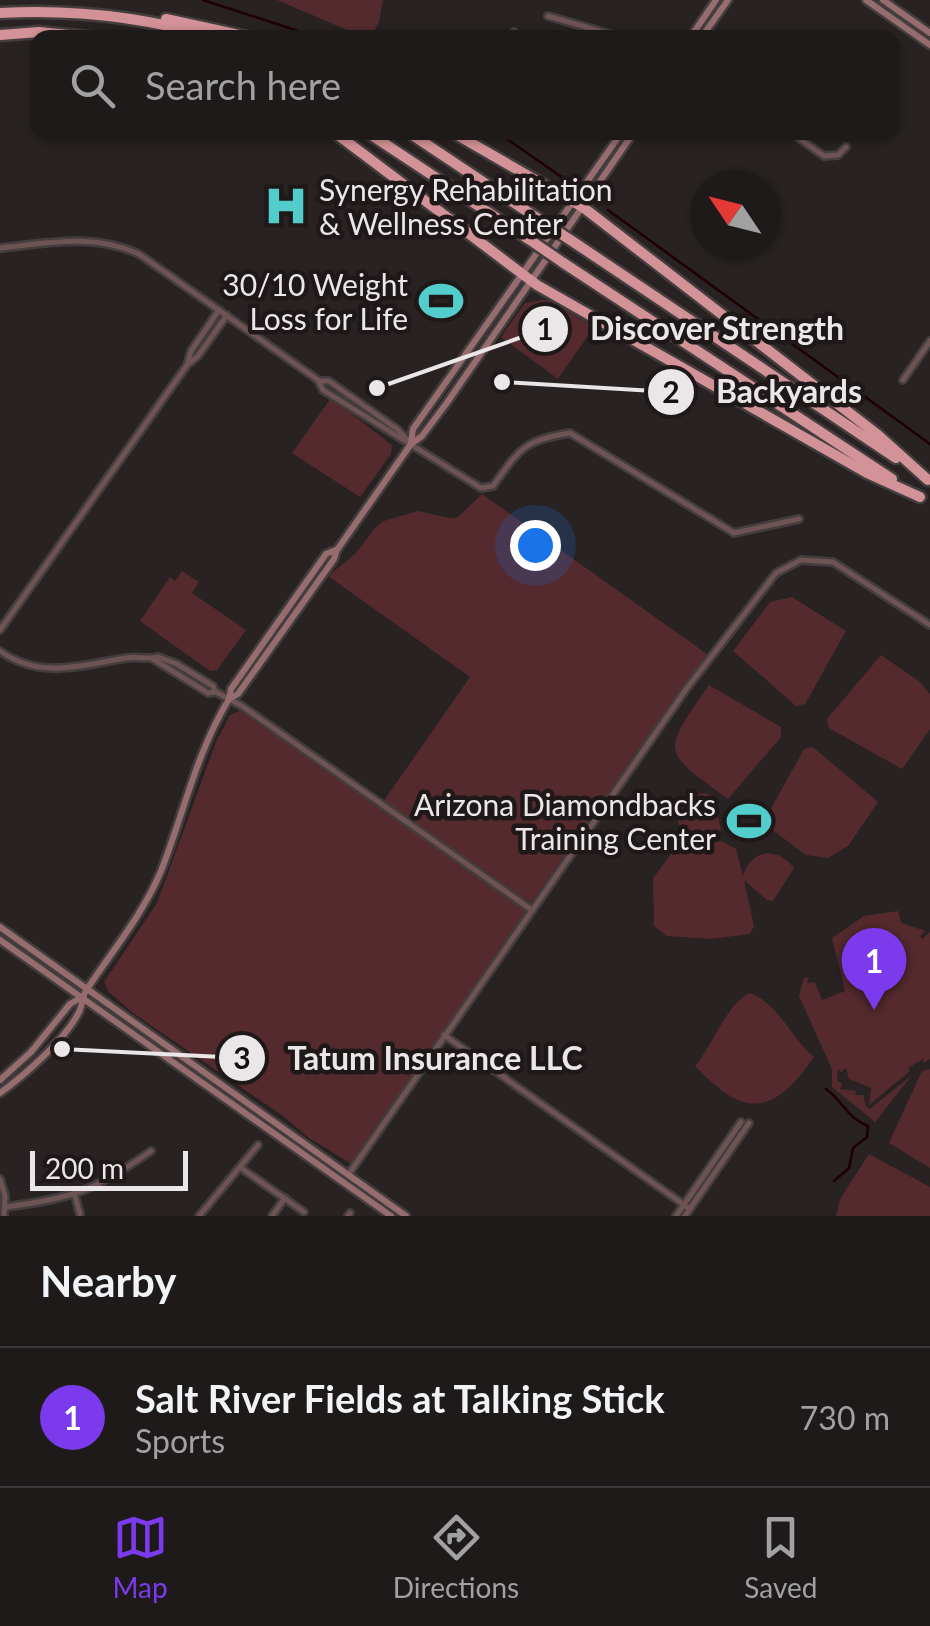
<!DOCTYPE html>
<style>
body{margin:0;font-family:Lato,sans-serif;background:#262323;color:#f1f3f6}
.compass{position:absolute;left:690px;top:170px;width:90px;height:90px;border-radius:50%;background:#1e1a1a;box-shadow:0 2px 8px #0004;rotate:305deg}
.scale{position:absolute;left:30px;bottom:25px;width:158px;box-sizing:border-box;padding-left:10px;border:5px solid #ebe6e7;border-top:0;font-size:28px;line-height:35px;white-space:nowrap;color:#ebe6e7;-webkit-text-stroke:8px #1f1819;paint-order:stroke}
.you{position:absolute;left:535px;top:545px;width:35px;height:35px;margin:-25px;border:8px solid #fff;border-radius:50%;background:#1a73e8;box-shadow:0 0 0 15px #1a73e833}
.badge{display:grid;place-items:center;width:65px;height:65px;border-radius:50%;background:#7c3aed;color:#fff;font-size:32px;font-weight:700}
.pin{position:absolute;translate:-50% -82px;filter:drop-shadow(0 2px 5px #0008)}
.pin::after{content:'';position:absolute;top:52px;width:35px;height:30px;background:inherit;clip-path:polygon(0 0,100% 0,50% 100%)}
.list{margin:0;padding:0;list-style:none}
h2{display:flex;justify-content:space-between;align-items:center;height:130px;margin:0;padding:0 40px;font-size:42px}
h2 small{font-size:32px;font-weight:400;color:#a1a1a2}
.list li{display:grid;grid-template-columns:65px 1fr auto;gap:30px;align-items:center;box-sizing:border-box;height:140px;padding:0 40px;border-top:2px solid #3c3839}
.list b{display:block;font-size:38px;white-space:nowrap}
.list p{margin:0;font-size:32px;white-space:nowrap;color:#a1a1a2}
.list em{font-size:32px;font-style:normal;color:#a1a1a2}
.icon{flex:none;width:55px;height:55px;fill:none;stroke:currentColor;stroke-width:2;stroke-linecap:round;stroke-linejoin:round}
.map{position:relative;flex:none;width:930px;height:1216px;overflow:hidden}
.search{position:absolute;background:#1e1a1a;box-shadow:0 2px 8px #0004;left:30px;right:30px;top:30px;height:110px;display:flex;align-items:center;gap:25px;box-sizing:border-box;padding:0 35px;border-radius:20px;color:#a1a1a2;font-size:38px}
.sheet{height:270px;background:#1e1a1a}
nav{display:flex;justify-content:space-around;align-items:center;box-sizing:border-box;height:140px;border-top:2px solid #3c3839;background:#1e1a1a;font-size:28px;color:#a1a1a2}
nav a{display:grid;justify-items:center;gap:5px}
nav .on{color:#7c3aed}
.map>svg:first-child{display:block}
.green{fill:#542a2e}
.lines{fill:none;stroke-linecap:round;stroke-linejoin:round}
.stream{stroke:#1d0003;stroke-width:2.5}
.street-casing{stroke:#433d3e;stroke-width:10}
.secondary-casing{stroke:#433d3e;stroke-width:11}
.highway-casing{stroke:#433d3e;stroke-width:15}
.street{stroke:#6d5354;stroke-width:5}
.secondary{stroke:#966c6f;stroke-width:6}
.highway{stroke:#d39297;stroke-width:10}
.highway-bridge-casing{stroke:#433d3e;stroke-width:15;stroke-linecap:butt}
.highway-bridge{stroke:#d39297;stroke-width:10}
.labels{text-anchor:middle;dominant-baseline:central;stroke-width:9;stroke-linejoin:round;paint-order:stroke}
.poi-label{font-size:30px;fill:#ebe6e7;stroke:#1f1819;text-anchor:end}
.leader{fill:none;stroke:#ebe6e7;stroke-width:4}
.callout-dot{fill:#ebe6e7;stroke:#1f1819;stroke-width:4}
.mark-label{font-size:30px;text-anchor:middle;font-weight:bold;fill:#111}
.callout-label{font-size:32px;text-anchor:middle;font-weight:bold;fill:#ebe6e7;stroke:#1f1819;stroke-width:9;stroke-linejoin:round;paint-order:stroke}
</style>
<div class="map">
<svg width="930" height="1216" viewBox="0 0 930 1216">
<rect width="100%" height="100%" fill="#282222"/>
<g class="green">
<path d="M 277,0 L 383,0 L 379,22 L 371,37 L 366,38 Z"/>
<path d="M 542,300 L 549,300 L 594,327 L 558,379 L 501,337 L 525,303 Z"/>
<path d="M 331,398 L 392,445 L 391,454 L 360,497 L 292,453 Z"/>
<path d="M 482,494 L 707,654 L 531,903 L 383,802 L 470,677 L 328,576 L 355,554 L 376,527 L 384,521 L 418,511 L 449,518 L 458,517 Z"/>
<path d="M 182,571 L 199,582 L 192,593 L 246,630 L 217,670 L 210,671 L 140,621 L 170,577 L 175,581 Z"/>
<path d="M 792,597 L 846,631 L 805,704 L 796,706 L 733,651 L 770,602 Z"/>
<path d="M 881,655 L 920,682 L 930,694 L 930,729 L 902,769 L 829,728 L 827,719 Z"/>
<path d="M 709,685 L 781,727 L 781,737 L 728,799 C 661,750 661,754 709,685 Z"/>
<path d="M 241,710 L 527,910 L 352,1164 L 309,1138 L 283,1116 L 133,1013 L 109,992 L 104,982 L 157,903 L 216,742 L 230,715 Z"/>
<path d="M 813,747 L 878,802 L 848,846 L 828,858 L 806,855 L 763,823 L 804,749 Z"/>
<path d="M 704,793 L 712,795 L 721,829 L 715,834 L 684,836 C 671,816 680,796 704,793 Z"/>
<path d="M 722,841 L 736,849 L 743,876 C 751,850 776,845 794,868 L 773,901 L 767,900 L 744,880 L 754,926 L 750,934 L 710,939 L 667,936 L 654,926 L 653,878 L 675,849 Z"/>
<path d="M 898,911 L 901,923 L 926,931 L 920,936 L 922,939 L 930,932 L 930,1059 L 924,1063 L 923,1059 L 908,1068 L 910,1071 L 869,1105 L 871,1088 L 849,1079 L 846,1068 L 841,1072 L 838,1069 L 837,1080 L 842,1084 L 840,1089 L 856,1091 L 855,1095 L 863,1095 L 866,1106 L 870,1109 L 912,1075 L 875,1122 L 832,1087 L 832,1069 L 799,996 L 804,978 L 809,977 L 807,983 L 815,982 L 822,1000 L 845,991 L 832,938 L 864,916 Z"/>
<path d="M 750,993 C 777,1002 792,1039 814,1057 C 773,1116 745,1119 695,1066 C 712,1047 728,1001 750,993 Z"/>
<path d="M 930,1069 L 930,1168 L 889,1143 L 922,1071 Z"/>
<path d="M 869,1154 L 930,1187 L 930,1216 L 836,1216 L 840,1199 Z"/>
</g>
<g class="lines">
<g class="stream">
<path d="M 203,0 L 320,38"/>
<path d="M 497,132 L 563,178"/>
<path d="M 608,210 L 930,444"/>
<path d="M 826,1089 C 843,1101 848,1119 868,1126 L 867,1137 L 853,1148 L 849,1168 L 834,1181"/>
</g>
<g class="street-casing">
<g id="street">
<path d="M 548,16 L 620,37"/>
<path d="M 513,38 L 514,32"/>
<path d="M 790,132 L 824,156 L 838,155 L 846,147"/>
<path d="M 0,248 C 47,243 94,233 139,254 L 318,380 L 323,390 L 481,488 L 493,486 C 519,450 523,440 570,433 L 734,533 L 799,519"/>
<path d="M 188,362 L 191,351 L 219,310"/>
<path d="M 903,380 L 930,341"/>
<path d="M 321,381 L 329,381 L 397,429 L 409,442"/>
<path d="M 0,630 L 187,365 L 198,356 L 227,315"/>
<path d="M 0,651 C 41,680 81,665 126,658 C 138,656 148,660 158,657 L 177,664 L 213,686 L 215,691"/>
<path d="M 153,659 L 208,693 L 216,692 L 242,706 L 532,910"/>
<path d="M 444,1035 L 690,1209"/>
<path d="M 241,1168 L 304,1212"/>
<path d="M 348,1175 L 687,688 L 776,573 L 801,560 L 833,562 L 930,625"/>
<path d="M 0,1179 L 5,1196 L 4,1216"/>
<path d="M 75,1196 L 80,1214"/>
<path d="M 5,1207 C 74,1198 94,1191 151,1151"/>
<path d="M 199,1216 L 258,1145"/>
<path d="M 272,1216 L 285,1198"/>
<path d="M 348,1216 L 350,1213"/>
<path d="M 676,1216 L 741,1122"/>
<path d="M 685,1216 L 749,1123"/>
</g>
</g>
<g class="secondary-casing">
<g id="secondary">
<path d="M 866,0 L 930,45"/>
<path d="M 883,0 L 930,33"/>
<path d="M 690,38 L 716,0"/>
<path d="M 701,38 L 728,0"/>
<path d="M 411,443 L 413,429 L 622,132"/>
<path d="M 229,699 L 238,694 L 334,559 L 337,550 L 411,444 L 422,436 L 446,404 L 634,132"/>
<path d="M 0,927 L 406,1216"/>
<path d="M 0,940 L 391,1216"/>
<path d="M 0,1080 L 31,1052 L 70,1004 L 82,997"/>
<path d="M 0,1093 C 25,1075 67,1038 80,1010 C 83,1002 82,996 87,989 C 113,950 143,914 161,871 C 184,813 196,753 229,699 L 231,689 L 326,554 L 336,550"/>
</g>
</g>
<g class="highway-casing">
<g id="highway">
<path d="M 0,13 C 73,9 145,17 216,38"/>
<path d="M 166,19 L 253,38"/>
<path d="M 0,35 L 39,32 L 99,38"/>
<path d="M 334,132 L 537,285 L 867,473 L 920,497"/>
<path d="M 367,132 L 530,240"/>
<path d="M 408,132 L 543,222"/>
<path d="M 452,132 L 584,208 L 878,435 L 928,480"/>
<path d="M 575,243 L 896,458"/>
<path d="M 562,262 L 892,479"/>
</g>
</g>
<use href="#street" class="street"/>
<use href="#secondary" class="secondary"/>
<use href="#highway" class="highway"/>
<g class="highway-bridge-casing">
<g id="highway-bridge">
<path d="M 543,222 L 575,243"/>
<path d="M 530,240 L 562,262"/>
</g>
</g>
<use href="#highway-bridge" class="highway-bridge"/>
</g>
<defs>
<g id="hospital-bare" transform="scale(3.45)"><path d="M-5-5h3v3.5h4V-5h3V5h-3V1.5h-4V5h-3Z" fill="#52cdcc" stroke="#1f1819" stroke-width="2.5" paint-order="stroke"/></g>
<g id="stadium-bare" transform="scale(3.45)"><path d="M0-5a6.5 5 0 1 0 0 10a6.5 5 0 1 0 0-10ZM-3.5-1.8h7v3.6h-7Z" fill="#52cdcc" stroke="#1f1819" stroke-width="2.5" paint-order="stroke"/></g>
</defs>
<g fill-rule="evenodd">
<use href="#hospital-bare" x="286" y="206"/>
<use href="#stadium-bare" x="441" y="301"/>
<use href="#stadium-bare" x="749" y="821"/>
</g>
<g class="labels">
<g class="poi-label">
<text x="319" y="189" text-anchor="start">Synergy Rehabilitation<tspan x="319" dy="34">&amp; Wellness Center</tspan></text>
<text x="408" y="284">30/10 Weight<tspan x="408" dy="34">Loss for Life</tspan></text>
<text x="716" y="804">Arizona Diamondbacks<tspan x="716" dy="34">Training Center</tspan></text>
</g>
</g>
<path class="leader" d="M377 388L545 329M502 382L671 392M62 1049L242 1058"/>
<g class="callout-dot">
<circle cx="377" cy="388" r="10"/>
<circle cx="502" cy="382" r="10"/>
<circle cx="62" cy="1049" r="10"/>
<circle cx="545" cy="329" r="25"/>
<circle cx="671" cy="392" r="25"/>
<circle cx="242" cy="1058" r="25"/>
</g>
<g class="mark-label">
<text x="545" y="340">1</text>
<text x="671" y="403">2</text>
<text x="242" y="1069">3</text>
</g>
<g class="callout-label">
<text x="717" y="340">Discover Strength</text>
<text x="789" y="403">Backyards</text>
<text x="435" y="1070">Tatum Insurance LLC</text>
</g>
</svg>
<svg class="compass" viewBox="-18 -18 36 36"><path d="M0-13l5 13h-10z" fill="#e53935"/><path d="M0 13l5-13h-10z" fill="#a1a1a2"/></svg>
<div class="scale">200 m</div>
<div class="you"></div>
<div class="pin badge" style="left:874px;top:1010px">1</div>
<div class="search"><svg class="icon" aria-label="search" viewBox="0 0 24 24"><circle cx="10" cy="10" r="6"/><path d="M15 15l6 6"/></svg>Search here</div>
</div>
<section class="sheet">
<h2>Nearby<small></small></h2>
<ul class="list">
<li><span class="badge">1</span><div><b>Salt River Fields at Talking Stick</b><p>Sports</p></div><em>730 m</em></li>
</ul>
</section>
<nav>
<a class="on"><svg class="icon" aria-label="map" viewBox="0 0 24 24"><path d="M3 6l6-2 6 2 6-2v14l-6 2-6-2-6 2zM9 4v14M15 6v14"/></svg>Map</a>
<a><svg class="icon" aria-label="directions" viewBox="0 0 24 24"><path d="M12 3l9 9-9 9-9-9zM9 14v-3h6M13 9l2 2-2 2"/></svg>Directions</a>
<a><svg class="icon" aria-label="saved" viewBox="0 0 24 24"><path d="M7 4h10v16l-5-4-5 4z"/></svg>Saved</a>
</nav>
